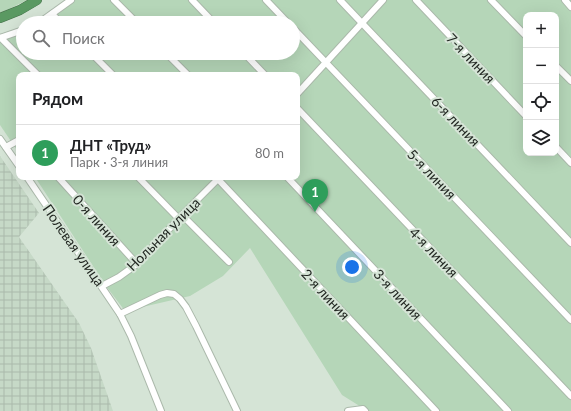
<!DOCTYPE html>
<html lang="ru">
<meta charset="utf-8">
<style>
body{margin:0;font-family:Lato,sans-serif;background:#f2f2f2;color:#202124}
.controls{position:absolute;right:12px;top:12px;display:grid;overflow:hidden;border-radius:8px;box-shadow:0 4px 16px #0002}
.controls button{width:36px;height:36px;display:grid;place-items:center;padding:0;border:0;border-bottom:1px solid #e0e0e0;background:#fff;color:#202124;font:20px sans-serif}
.you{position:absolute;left:352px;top:267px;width:14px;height:14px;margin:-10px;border:3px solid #fff;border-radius:50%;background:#1a73e8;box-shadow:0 0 0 6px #1a73e833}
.badge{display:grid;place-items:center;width:26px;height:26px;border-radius:50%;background:#b45309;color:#fff;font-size:13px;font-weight:700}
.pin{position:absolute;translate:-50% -33px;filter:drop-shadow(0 1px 2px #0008)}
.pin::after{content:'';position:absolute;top:21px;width:14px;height:12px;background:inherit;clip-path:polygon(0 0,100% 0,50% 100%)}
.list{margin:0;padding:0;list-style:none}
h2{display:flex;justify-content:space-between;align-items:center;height:52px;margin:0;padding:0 16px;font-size:17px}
h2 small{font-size:13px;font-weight:400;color:#757577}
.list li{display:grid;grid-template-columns:26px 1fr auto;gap:12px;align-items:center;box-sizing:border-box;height:56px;padding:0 16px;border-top:1px solid #e0e0e0}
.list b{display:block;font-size:15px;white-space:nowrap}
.list p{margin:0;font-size:13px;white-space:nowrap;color:#757577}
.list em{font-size:13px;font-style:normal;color:#757577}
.icon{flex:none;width:22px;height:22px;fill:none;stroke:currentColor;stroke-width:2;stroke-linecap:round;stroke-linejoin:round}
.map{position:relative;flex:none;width:571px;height:411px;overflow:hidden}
.search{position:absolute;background:#fff;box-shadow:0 4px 16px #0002;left:16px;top:16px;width:284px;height:44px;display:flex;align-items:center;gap:10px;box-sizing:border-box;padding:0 14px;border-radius:22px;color:#757577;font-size:15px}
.panel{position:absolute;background:#fff;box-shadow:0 4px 16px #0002;left:16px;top:72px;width:284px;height:108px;border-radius:8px}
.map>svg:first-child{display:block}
.industrial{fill:url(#industrial-grid)}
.green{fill:#b5d6b8;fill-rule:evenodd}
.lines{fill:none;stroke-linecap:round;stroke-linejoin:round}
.minor-casing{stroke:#abb9ab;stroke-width:8}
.highway-casing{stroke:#47714c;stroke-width:10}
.minor{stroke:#fff;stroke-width:6}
.highway{stroke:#5a9962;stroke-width:9}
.labels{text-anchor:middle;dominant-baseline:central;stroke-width:4;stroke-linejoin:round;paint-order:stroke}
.street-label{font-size:14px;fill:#232823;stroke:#d5e4d6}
</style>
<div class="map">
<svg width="571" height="411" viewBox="0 0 571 411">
<defs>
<pattern id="industrial-grid" width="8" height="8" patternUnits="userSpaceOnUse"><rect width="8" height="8" fill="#c6d9c7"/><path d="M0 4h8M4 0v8" fill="none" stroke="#aabaab"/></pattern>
</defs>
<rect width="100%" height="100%" fill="#d5e4d6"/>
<path class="industrial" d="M 0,156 L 39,213 L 19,237 L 79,323 L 91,348 L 113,411 L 0,411 Z"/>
<g class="green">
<path d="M 0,0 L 27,0 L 13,7 L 0,13 Z"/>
<path d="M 66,0 L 571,0 L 571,411 L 363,411 L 358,405 L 342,395 L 250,248 L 223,276 L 190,296 L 125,311 L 106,286 L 35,177 L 297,177 L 297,75 L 19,75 L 19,153 L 0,125 L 0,39 L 23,29 L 23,53 L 293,53 L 293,23 L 35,23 ZM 526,15 L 556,15 L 556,153 L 526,153 Z"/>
</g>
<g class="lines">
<g class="minor-casing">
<g id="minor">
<path d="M 114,0 L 137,23"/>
<path d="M 192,0 L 214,23"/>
<path d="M 266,0 L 288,23"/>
<path d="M 340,0 L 571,243"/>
<path d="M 416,0 L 526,116"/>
<path d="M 491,0 L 526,36"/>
<path d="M 565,0 L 571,7"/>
<path d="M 52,14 L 61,23"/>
<path d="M 39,23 L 71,0"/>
<path d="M 293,28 L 571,320"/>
<path d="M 0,38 L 23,30"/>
<path d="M 1,38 L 38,75"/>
<path d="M 91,53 L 113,75"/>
<path d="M 166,53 L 188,75"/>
<path d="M 244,53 L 265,75"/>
<path d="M 556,66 L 571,81"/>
<path d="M 297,94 L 383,0"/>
<path d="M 297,108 L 571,396"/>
<path d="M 0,139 L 19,166"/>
<path d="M 6,147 L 19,140"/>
<path d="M 556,147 L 571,163"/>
<path d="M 27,177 L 120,314 L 131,336 L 161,411"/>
<path d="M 58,177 L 137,264"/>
<path d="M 138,177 L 179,219"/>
<path d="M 216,177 L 436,411"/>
<path d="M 287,177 L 508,411"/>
<path d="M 182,215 L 229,262"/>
<path d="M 102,286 L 119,277 L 137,264 L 182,215 L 220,177"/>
<path d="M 120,314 L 160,295 L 167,293 L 174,294 L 180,299 L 186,307 L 196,326 L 237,411"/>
<path d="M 348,411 L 363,409 L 365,411"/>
</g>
</g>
<g class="highway-casing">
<path id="highway" d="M 0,18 L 20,10 L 37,0"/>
</g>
<use href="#minor" class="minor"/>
<use href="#highway" class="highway"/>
</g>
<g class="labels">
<g class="street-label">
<text transform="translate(471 58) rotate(46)">7-я линия</text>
<text transform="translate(456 121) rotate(46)">6-я линия</text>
<text transform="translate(432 174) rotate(46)">5-я линия</text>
<text transform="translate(97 220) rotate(48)">0-я линия</text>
<text transform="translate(163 234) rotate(-45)">Нольная улица</text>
<text transform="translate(74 245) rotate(55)">Полевая улица</text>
<text transform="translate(434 252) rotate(46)">4-я линия</text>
<text transform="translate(326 294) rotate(47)">2-я линия</text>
<text transform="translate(398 294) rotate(47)">3-я линия</text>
</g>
</g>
</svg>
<div class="controls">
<button>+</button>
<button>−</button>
<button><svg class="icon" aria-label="locate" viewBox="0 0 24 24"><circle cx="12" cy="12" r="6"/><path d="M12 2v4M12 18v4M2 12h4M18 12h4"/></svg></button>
<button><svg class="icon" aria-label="layers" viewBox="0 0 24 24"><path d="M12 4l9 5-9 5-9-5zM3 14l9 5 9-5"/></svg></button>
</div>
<div class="you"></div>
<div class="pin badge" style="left:315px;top:212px;background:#2e9e5b">1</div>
<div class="search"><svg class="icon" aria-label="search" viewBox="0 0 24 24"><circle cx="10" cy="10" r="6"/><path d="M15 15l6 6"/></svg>Поиск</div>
<section class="panel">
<h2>Рядом<small></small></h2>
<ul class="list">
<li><span class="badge" style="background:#2e9e5b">1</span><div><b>ДНТ «Труд»</b><p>Парк · 3-я линия</p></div><em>80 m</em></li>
</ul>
</section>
</div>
